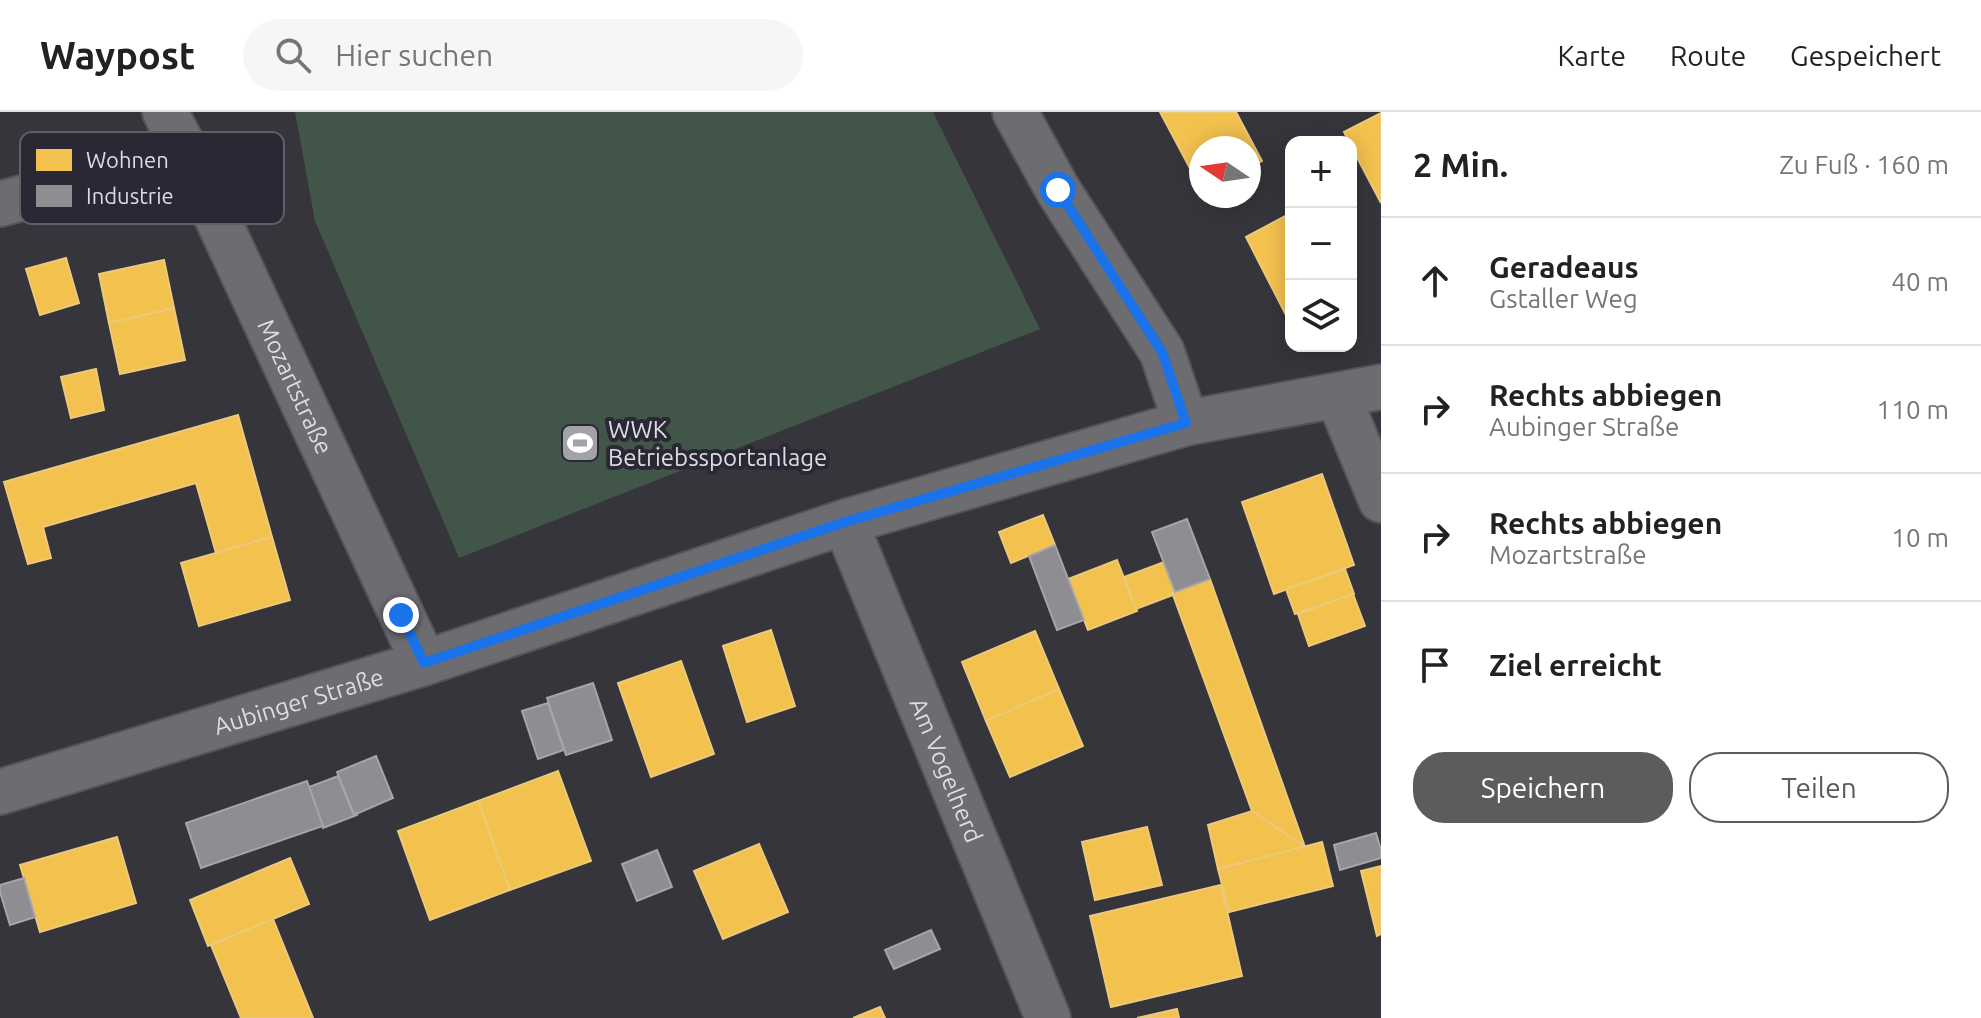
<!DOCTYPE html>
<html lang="de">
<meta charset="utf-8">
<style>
body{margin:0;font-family:Ubuntu,sans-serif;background:#f6f6f6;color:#222}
.controls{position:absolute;right:24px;top:24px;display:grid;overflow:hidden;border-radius:16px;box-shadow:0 4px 20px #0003}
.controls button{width:72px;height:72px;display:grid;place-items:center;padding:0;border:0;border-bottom:2px solid #e0e0e0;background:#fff;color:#222;font:40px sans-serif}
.compass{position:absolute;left:1189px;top:24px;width:72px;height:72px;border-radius:50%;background:#fff;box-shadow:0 4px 20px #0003;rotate:283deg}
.stop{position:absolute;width:24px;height:24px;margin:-18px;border:6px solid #1a73e8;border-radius:50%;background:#fff}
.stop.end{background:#1a73e8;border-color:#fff;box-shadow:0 2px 8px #0008}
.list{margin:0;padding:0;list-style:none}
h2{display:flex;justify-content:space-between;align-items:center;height:104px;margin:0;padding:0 32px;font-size:34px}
h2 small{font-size:26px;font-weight:400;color:#767676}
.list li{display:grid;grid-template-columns:52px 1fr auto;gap:24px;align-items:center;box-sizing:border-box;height:128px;padding:0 32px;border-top:2px solid #e0e0e0}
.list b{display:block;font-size:30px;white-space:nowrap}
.list p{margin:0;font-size:26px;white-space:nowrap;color:#767676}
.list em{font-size:26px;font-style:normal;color:#767676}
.actions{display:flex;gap:16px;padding:24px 32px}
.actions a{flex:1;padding:18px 0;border:2px solid #5c5c5f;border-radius:32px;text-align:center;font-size:28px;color:#5c5c5f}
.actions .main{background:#5c5c5f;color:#fff}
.icon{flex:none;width:44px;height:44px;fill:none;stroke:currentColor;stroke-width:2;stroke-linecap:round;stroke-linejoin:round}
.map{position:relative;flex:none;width:1381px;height:906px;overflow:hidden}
header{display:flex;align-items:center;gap:48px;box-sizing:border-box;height:112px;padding:0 40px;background:#fff;border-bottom:2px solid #e0e0e0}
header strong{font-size:38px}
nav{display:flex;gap:44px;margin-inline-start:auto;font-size:28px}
.search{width:560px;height:72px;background:#f6f6f6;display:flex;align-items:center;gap:20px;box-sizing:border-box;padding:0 28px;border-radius:44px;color:#767676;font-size:30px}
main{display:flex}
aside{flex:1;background:#fff}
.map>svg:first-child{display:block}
.green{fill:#415549}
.homes{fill:#f2c14e;stroke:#ecc97b;stroke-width:2}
.industry{fill:#8d8d92;stroke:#a5a5ab;stroke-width:2}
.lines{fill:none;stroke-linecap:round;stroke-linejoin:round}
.street-casing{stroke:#545359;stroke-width:48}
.secondary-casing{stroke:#545359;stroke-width:48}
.street{stroke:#6d6c71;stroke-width:44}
.secondary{stroke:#6d6c71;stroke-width:44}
.route{stroke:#1a73e8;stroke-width:10}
.labels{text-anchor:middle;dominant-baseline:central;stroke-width:8;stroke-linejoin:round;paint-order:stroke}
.street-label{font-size:24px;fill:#dddce4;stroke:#2a2834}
.poi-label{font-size:24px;fill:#dddce4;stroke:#2a2834;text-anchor:start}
.key{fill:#2a2834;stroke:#605e69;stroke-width:2}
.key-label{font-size:22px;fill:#dddce4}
</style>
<header>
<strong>Waypost</strong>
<div class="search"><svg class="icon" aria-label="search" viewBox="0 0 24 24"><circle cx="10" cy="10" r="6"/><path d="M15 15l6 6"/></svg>Hier suchen</div>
<nav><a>Karte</a><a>Route</a><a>Gespeichert</a></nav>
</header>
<main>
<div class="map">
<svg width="1381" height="906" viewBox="0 0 1381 906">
<rect width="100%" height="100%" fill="#36353b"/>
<path class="green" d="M 295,0 L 933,0 L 1040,217 L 459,446 L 315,109 Z"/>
<g class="homes">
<path d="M 1160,0 L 1236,0 L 1262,49 L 1249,57 L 1249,36 L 1201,36 L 1201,77 Z"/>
<path d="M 1381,1 L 1381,91 L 1351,34 L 1351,30 L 1349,30 L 1344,20 Z"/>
<path d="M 1291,101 L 1291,205 L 1288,207 L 1246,125 Z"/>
<path d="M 66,146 L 79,191 L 40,203 L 26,157 Z"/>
<path d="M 164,148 L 174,196 L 109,211 L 99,162 Z"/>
<path d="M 174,196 L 185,248 L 120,262 L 109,211 Z"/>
<path d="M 96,257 L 104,298 L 71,306 L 61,265 Z"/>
<path d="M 238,303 L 272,425 L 216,441 L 196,371 L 43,415 L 51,446 L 28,452 L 4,370 Z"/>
<path d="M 1322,362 L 1354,453 L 1274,482 L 1242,390 Z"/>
<path d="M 1043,403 L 1055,433 L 1011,451 L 999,420 Z"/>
<path d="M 272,425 L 290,488 L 199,514 L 181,451 Z"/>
<path d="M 1117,448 L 1137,499 L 1088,518 L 1068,467 Z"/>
<path d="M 1164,450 L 1175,480 L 1172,481 L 1173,483 L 1136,497 L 1124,465 Z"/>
<path d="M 1345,457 L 1354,482 L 1295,502 L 1286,477 Z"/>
<path d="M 1210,467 L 1305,735 L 1252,699 L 1173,483 L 1172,481 Z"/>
<path d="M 1353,482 L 1365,514 L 1309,534 L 1298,502 Z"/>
<path d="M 771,518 L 795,594 L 747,610 L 723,534 Z"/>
<path d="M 1035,519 L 1059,577 L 986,609 L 962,550 Z"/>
<path d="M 681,549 L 714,642 L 651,665 L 618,571 Z"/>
<path d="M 1059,577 L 1083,634 L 1010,665 L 986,609 Z"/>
<path d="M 558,659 L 591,749 L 510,778 L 478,689 Z"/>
<path d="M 478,689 L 510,778 L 430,808 L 398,719 Z"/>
<path d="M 1252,699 L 1305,735 L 1218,757 L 1208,713 Z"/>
<path d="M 1147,715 L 1162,773 L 1095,788 L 1082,730 Z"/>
<path d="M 117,725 L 136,791 L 40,820 L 20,753 Z"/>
<path d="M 1322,730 L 1333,774 L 1229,800 L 1218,757 Z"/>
<path d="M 759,732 L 788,800 L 723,827 L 694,759 Z"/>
<path d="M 290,746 L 309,792 L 208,834 L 190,788 Z"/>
<path d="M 1381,754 L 1381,822 L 1377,824 L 1361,759 Z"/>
<path d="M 1221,773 L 1242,864 L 1111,895 L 1090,804 Z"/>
<path d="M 273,807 L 313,906 L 241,906 L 211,833 Z"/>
<path d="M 880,895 L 885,906 L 853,906 Z"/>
<path d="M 1177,897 L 1179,906 L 1137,906 Z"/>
</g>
<g class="industry">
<path d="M 1187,407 L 1210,467 L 1175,480 L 1152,420 Z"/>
<path d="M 1055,433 L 1084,508 L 1057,518 L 1029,444 Z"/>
<path d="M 593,571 L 612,628 L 566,643 L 547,586 Z"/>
<path d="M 548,591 L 564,638 L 538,647 L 522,599 Z"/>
<path d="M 376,644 L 393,686 L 354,703 L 337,660 Z"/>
<path d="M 338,664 L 354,703 L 356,701 L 357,703 L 323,716 L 309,675 Z"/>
<path d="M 307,669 L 323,714 L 201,756 L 186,711 Z"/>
<path d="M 1376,721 L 1381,738 L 1381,746 L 1340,758 L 1334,733 Z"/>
<path d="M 657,738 L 672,775 L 637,789 L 622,752 Z"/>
<path d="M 24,766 L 35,805 L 10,813 L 0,780 L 0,773 Z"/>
<path d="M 931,818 L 940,837 L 894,857 L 885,838 Z"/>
</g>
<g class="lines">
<g class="street-casing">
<g id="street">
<path id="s1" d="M 165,0 L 187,41 L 424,551"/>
<path d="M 1015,0 L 1058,78 L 1162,240 L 1186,311"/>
<path d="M 0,92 L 187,41"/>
<path d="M 1338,284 L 1381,388"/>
<path id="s2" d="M 845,410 L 1048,906"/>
</g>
</g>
<g class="secondary-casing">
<g id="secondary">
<path id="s3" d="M 0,680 L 424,551 L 845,410 L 1186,311 L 1381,275"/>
</g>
</g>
<use href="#street" class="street"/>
<use href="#secondary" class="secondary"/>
</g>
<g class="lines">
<path class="route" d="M 401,503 L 424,551 L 845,410 L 1186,311 L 1162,240 L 1058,78"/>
</g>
<defs>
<g id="stadium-square" transform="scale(2)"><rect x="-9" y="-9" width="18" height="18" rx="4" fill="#a3a2a9" stroke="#2a2834"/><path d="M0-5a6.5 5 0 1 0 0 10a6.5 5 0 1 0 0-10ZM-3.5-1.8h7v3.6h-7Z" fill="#fff"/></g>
</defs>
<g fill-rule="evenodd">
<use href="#stadium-square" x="580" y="331"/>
</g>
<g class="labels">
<g class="street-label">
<text stroke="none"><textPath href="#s1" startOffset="304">Mozartstraße</textPath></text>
<text stroke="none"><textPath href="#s3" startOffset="312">Aubinger Straße</textPath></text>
<text stroke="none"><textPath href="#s2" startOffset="268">Am Vogelherd</textPath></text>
</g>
<g class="poi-label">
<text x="608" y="317">WWK<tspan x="608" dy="28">Betriebssportanlage</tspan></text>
</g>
</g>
<rect x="20" y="20" width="264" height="92" rx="12" class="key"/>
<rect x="36" y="37" width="36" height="22" fill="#f2c14e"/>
<rect x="36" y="73" width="36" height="22" fill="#8d8d92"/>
<g class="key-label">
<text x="86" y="56">Wohnen</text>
<text x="86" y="92">Industrie</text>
</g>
</svg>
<div class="controls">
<button>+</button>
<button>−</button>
<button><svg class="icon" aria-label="layers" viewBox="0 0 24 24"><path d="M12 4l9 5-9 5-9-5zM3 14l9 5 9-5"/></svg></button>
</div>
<svg class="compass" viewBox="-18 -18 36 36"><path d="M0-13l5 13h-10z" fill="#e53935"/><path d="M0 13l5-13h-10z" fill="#767676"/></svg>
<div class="stop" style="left:1058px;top:78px"></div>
<div class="stop end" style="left:401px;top:503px"></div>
</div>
<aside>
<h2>2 Min.<small>Zu Fuß · 160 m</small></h2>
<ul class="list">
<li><svg class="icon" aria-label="ahead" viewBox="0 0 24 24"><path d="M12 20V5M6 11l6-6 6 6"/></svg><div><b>Geradeaus</b><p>Gstaller Weg</p></div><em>40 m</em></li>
<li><svg class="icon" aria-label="right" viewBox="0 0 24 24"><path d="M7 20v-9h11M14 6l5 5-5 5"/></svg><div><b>Rechts abbiegen</b><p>Aubinger Straße</p></div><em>110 m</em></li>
<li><svg class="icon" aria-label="right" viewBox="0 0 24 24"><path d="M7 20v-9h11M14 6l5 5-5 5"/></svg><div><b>Rechts abbiegen</b><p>Mozartstraße</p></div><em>10 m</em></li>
<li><svg class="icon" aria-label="arrive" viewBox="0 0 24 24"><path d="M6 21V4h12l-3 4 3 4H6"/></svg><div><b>Ziel erreicht</b></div></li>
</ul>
<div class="actions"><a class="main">Speichern</a><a>Teilen</a></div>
</aside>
</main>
